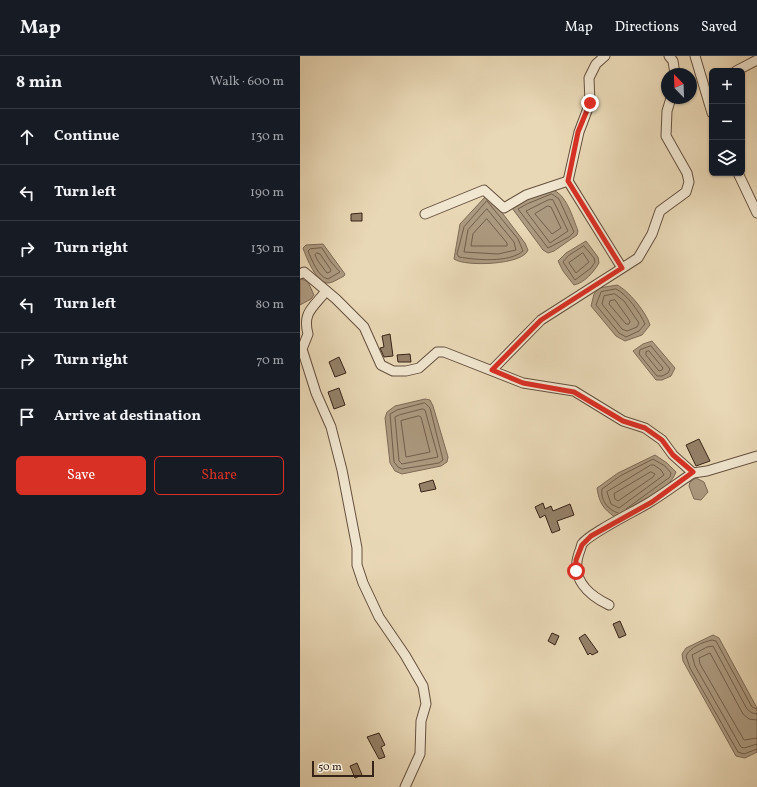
<!DOCTYPE html>
<meta charset="utf-8">
<style>
body{margin:0;font-family:Vollkorn,serif;background:#20242c;color:#f1f3f6}
.controls{position:absolute;right:12px;top:12px;display:grid;overflow:hidden;border-radius:6px;box-shadow:0 1px 3px #0004}
.controls button{width:36px;height:36px;display:grid;place-items:center;padding:0;border:0;border-bottom:1px solid #363941;background:#171b24;color:#f1f3f6;font:20px sans-serif}
.compass{position:absolute;left:361px;top:12px;width:36px;height:36px;border-radius:50%;background:#171b24;box-shadow:0 1px 3px #0004;rotate:337deg}
.scale{position:absolute;left:12px;bottom:10px;width:62px;box-sizing:border-box;padding-left:4px;border:2px solid #372216;border-top:0;font-size:11px;line-height:14px;white-space:nowrap;color:#372216;-webkit-text-stroke:3px #f1e6d0;paint-order:stroke}
.stop{position:absolute;width:12px;height:12px;margin:-9px;border:3px solid #d93025;border-radius:50%;background:#fff}
.stop.end{background:#d93025;border-color:#fff;box-shadow:0 1px 4px #0008}
.list{margin:0;padding:0;list-style:none}
h2{display:flex;justify-content:space-between;align-items:center;height:52px;margin:0;padding:0 16px;font-size:17px}
h2 small{font-size:13px;font-weight:400;color:#9ea1a6}
.list li{display:grid;grid-template-columns:26px 1fr auto;gap:12px;align-items:center;box-sizing:border-box;height:56px;padding:0 16px;border-top:1px solid #363941}
.list b{display:block;font-size:15px;white-space:nowrap}
.list em{font-size:13px;font-style:normal;color:#9ea1a6}
.actions{display:flex;gap:8px;padding:12px 16px}
.actions a{flex:1;padding:9px 0;border:1px solid #d93025;border-radius:6px;text-align:center;font-size:14px;color:#d93025}
.actions .main{background:#d93025;color:#fff}
.icon{flex:none;width:22px;height:22px;fill:none;stroke:currentColor;stroke-width:2;stroke-linecap:round;stroke-linejoin:round}
.map{position:relative;flex:none;width:457px;height:731px;overflow:hidden}
header{display:flex;align-items:center;gap:24px;box-sizing:border-box;height:56px;padding:0 20px;background:#171b24;border-bottom:1px solid #363941}
header strong{font-size:19px}
nav{display:flex;gap:22px;margin-inline-start:auto;font-size:14px}
main{display:flex}
aside{flex:1;background:#171b24}
.map>svg:first-child{display:block}
.water{fill:#ac9a80;stroke:#7d6a56}
.lines{fill:none;stroke-linecap:round;stroke-linejoin:round}
.shore{stroke:#725e4b;stroke-width:1}
.building{fill:#948169;stroke:#372216}
.minor-casing{stroke:#64503e;stroke-width:11}
.minor{stroke:#f1e6d0;stroke-width:9}
.route{stroke:#d93025;stroke-width:5}
</style>
<header>
<strong>Map</strong>
<nav><a>Map</a><a>Directions</a><a>Saved</a></nav>
</header>
<main>
<aside>
<h2>8 min<small>Walk · 600 m</small></h2>
<ul class="list">
<li><svg class="icon" aria-label="ahead" viewBox="0 0 24 24"><path d="M12 20V5M6 11l6-6 6 6"/></svg><div><b>Continue</b></div><em>130 m</em></li>
<li><svg class="icon" aria-label="left" viewBox="0 0 24 24"><path d="M17 20v-9H6M10 6l-5 5 5 5"/></svg><div><b>Turn left</b></div><em>190 m</em></li>
<li><svg class="icon" aria-label="right" viewBox="0 0 24 24"><path d="M7 20v-9h11M14 6l5 5-5 5"/></svg><div><b>Turn right</b></div><em>130 m</em></li>
<li><svg class="icon" aria-label="left" viewBox="0 0 24 24"><path d="M17 20v-9H6M10 6l-5 5 5 5"/></svg><div><b>Turn left</b></div><em>80 m</em></li>
<li><svg class="icon" aria-label="right" viewBox="0 0 24 24"><path d="M7 20v-9h11M14 6l5 5-5 5"/></svg><div><b>Turn right</b></div><em>70 m</em></li>
<li><svg class="icon" aria-label="arrive" viewBox="0 0 24 24"><path d="M6 21V4h12l-3 4 3 4H6"/></svg><div><b>Arrive at destination</b></div></li>
</ul>
<div class="actions"><a class="main">Save</a><a>Share</a></div>
</aside>
<div class="map">
<svg width="457" height="731" viewBox="0 0 457 731">
<rect width="100%" height="100%" fill="#e9d8b6"/>
<filter id="stains"><feTurbulence type="fractalNoise" baseFrequency=".005" numOctaves="4"/><feColorMatrix values="0 0 0 0 .2 0 0 0 0 .09 0 0 0 0 .02 0 0 0 .5 -.17"/></filter>
<radialGradient id="worn" r=".72"><stop offset=".6" stop-color="#630" stop-opacity="0"/><stop offset="1" stop-color="#630" stop-opacity=".3"/></radialGradient>
<g class="water">
<path d="M 252,134 C 266,137 273,162 278,175 L 277,179 L 254,195 L 248,197 L 243,194 L 212,152 L 225,144 Z"/>
<path d="M 185,141 L 191,142 L 225,187 L 228,194 C 223,209 165,211 154,203 L 160,168 Z"/>
<path d="M 286,185 L 298,201 L 299,207 C 294,216 284,227 274,229 L 263,215 L 258,205 L 266,197 Z"/>
<path d="M 23,188 L 45,218 L 44,220 C 40,222 34,226 29,227 C 17,229 6,201 3,192 L 6,189 Z"/>
<path d="M 0,222 L 8,226 L 14,239 L 11,243 L 0,249 Z"/>
<path d="M 317,229 C 328,234 346,256 350,269 L 342,279 L 325,285 L 316,280 L 291,250 L 294,238 L 299,232 Z"/>
<path d="M 352,285 L 375,312 L 371,320 L 362,324 L 356,324 L 333,295 L 343,288 Z"/>
<path d="M 125,343 L 130,344 L 133,350 L 148,401 L 147,406 L 141,410 L 102,418 L 95,415 L 90,407 L 85,362 L 87,356 L 95,350 Z"/>
<path d="M 355,399 L 367,407 L 376,416 C 369,436 333,452 315,461 C 303,453 299,446 297,432 L 318,417 Z"/>
<path d="M 396,422 L 404,426 L 408,436 L 401,444 L 394,443 L 389,430 L 390,426 Z"/>
<path d="M 413,579 L 419,582 L 457,652 L 457,696 L 445,702 L 436,700 L 383,605 L 382,598 L 386,592 Z"/>
</g>
<g class="lines">
<g class="shore">
<path d="M 252,138 L 259,143 L 274,176 L 269,181 L 248,192 L 218,153 L 227,148 Z"/>
<path d="M 253,144 L 268,175 L 250,187 L 226,155 L 248,144 Z"/>
<path d="M 187,145 L 218,183 L 223,195 C 209,207 176,204 159,201 L 157,198 L 164,171 Z"/>
<path d="M 248,150 L 251,151 L 261,172 L 252,178 L 235,158 Z"/>
<path d="M 187,153 L 214,186 L 216,194 L 198,198 L 164,196 L 168,174 Z"/>
<path d="M 187,163 L 207,187 L 207,190 L 171,190 L 173,178 Z"/>
<path d="M 284,190 L 294,202 L 295,206 L 291,212 L 275,224 L 263,206 L 268,200 Z"/>
<path d="M 22,192 L 31,206 L 40,216 L 28,223 C 18,221 12,204 8,195 L 10,193 Z"/>
<path d="M 17,197 L 20,198 L 31,214 L 30,216 L 27,217 L 18,205 L 15,199 Z"/>
<path d="M 283,197 L 289,206 L 276,217 L 269,207 Z"/>
<path d="M 316,233 C 327,238 340,257 345,268 L 339,275 L 326,281 L 319,277 L 296,249 L 301,236 Z"/>
<path d="M 315,238 L 324,245 L 339,267 L 337,271 L 327,275 L 322,273 L 302,248 L 304,240 Z"/>
<path d="M 315,244 L 330,265 L 329,268 L 326,268 L 309,248 L 310,245 Z"/>
<path d="M 351,290 L 370,313 L 368,317 L 362,320 L 357,320 L 339,298 L 340,294 Z"/>
<path d="M 349,295 L 363,312 L 362,314 L 359,315 L 346,299 L 346,296 Z"/>
<path d="M 125,347 L 130,352 L 143,404 L 139,407 L 102,413 L 98,411 L 94,406 L 90,358 L 97,354 Z"/>
<path d="M 123,353 L 125,354 L 138,401 L 102,408 L 99,405 L 95,361 L 99,359 Z"/>
<path d="M 119,360 L 121,361 L 130,396 L 106,401 L 101,365 Z"/>
<path d="M 351,409 L 354,409 L 361,414 L 364,419 L 319,452 L 311,448 L 307,436 Z"/>
<path d="M 351,416 L 355,418 L 353,421 L 318,445 L 315,443 L 314,438 Z"/>
<path d="M 318,457 C 308,454 300,444 302,433 L 320,420 L 353,403 L 365,410 L 371,417 L 370,421 L 326,453"/>
<path d="M 457,653 L 452,651 L 416,585 L 412,584 C 403,586 390,591 386,600 L 390,612 L 438,696 L 444,698 L 457,693"/>
<path d="M 457,658 L 452,657 L 447,653 L 413,590 L 407,591 L 392,599 L 395,610 L 441,691 L 444,692 L 457,688"/>
<path d="M 457,664 L 449,663 L 443,658 L 410,597 L 399,602 L 400,608 L 444,684 L 457,682"/>
</g>
</g>
<g class="building">
<path d="M 62,157 L 62,165 L 51,165 L 51,158 Z"/>
<path d="M 90,278 L 93,300 L 84,301 L 80,292 L 84,291 L 82,280 Z"/>
<path d="M 110,298 L 111,306 L 98,306 L 97,299 Z"/>
<path d="M 39,301 L 46,317 L 35,321 L 29,306 Z"/>
<path d="M 39,332 L 45,349 L 34,353 L 28,336 Z"/>
<path d="M 399,383 L 410,405 L 396,410 L 386,389 Z"/>
<path d="M 133,424 L 136,433 L 121,436 L 119,428 Z"/>
<path d="M 243,447 L 245,453 L 251,450 L 253,455 L 270,448 L 274,459 L 257,465 L 260,474 L 252,477 L 245,459 L 240,462 L 235,451 Z"/>
<path d="M 320,565 L 326,579 L 319,582 L 313,568 Z"/>
<path d="M 252,577 L 259,580 L 255,589 L 248,585 Z"/>
<path d="M 285,578 L 298,596 L 292,599 L 290,597 L 288,599 L 279,582 Z"/>
<path d="M 79,677 L 85,689 L 81,691 L 85,701 L 79,703 L 67,681 Z"/>
<path d="M 57,707 L 62,719 L 55,722 L 50,710 Z"/>
</g>
<g class="lines">
<g class="minor-casing">
<g id="minor">
<path d="M 369,0 L 373,5 L 375,18"/>
<path d="M 395,0 L 412,57"/>
<path d="M 436,15 L 457,4"/>
<path d="M 438,117 L 457,157"/>
<path d="M 268,125 L 279,76 L 290,47 L 289,22 L 296,8 L 305,0"/>
<path d="M 125,158 L 184,134 L 204,152 L 226,139 L 268,125 L 322,212"/>
<path d="M 0,218 L 4,216 L 36,243 L 64,271 L 81,309 L 93,315 L 106,315 L 119,312 L 137,296 L 144,296 L 223,327 L 274,335 L 323,365 L 345,372 L 362,384 L 373,399 L 393,417 L 407,415 L 457,400"/>
<path d="M 26,235 C 14,251 2,256 8,278 L 2,293 L 16,337 L 31,371 L 42,414 L 57,492 L 57,509 L 63,527 L 79,561 L 105,599 L 123,630 L 126,648 L 121,665 L 120,698 L 105,731"/>
<path d="M 192,314 L 241,264 L 338,202 L 352,178 L 360,155 L 386,136 L 389,126 L 387,117 L 366,80 L 367,55 L 371,42"/>
<path d="M 309,549 C 288,539 270,522 279,497 C 280,495 281,491 282,488 C 290,477 336,455 350,446 C 365,437 379,426 393,417"/>
</g>
</g>
<use href="#minor" class="minor"/>
</g>
<g class="lines">
<path class="route" d="M 276,515 L 276,504 L 282,489 L 291,480 L 352,446 L 393,416 L 373,399 L 362,384 L 345,372 L 323,365 L 274,336 L 223,327 L 192,314 L 241,264 L 322,212 L 268,125 L 278,76 L 290,47"/>
</g>
<rect width="100%" height="100%" filter="url(#stains)"/>
<rect width="100%" height="100%" fill="url(#worn)"/>
</svg>
<div class="controls">
<button>+</button>
<button>−</button>
<button><svg class="icon" aria-label="layers" viewBox="0 0 24 24"><path d="M12 4l9 5-9 5-9-5zM3 14l9 5 9-5"/></svg></button>
</div>
<svg class="compass" viewBox="-18 -18 36 36"><path d="M0-13l5 13h-10z" fill="#e53935"/><path d="M0 13l5-13h-10z" fill="#9ea1a6"/></svg>
<div class="scale">50 m</div>
<div class="stop" style="left:276px;top:515px"></div>
<div class="stop end" style="left:290px;top:47px"></div>
</div>
</main>
